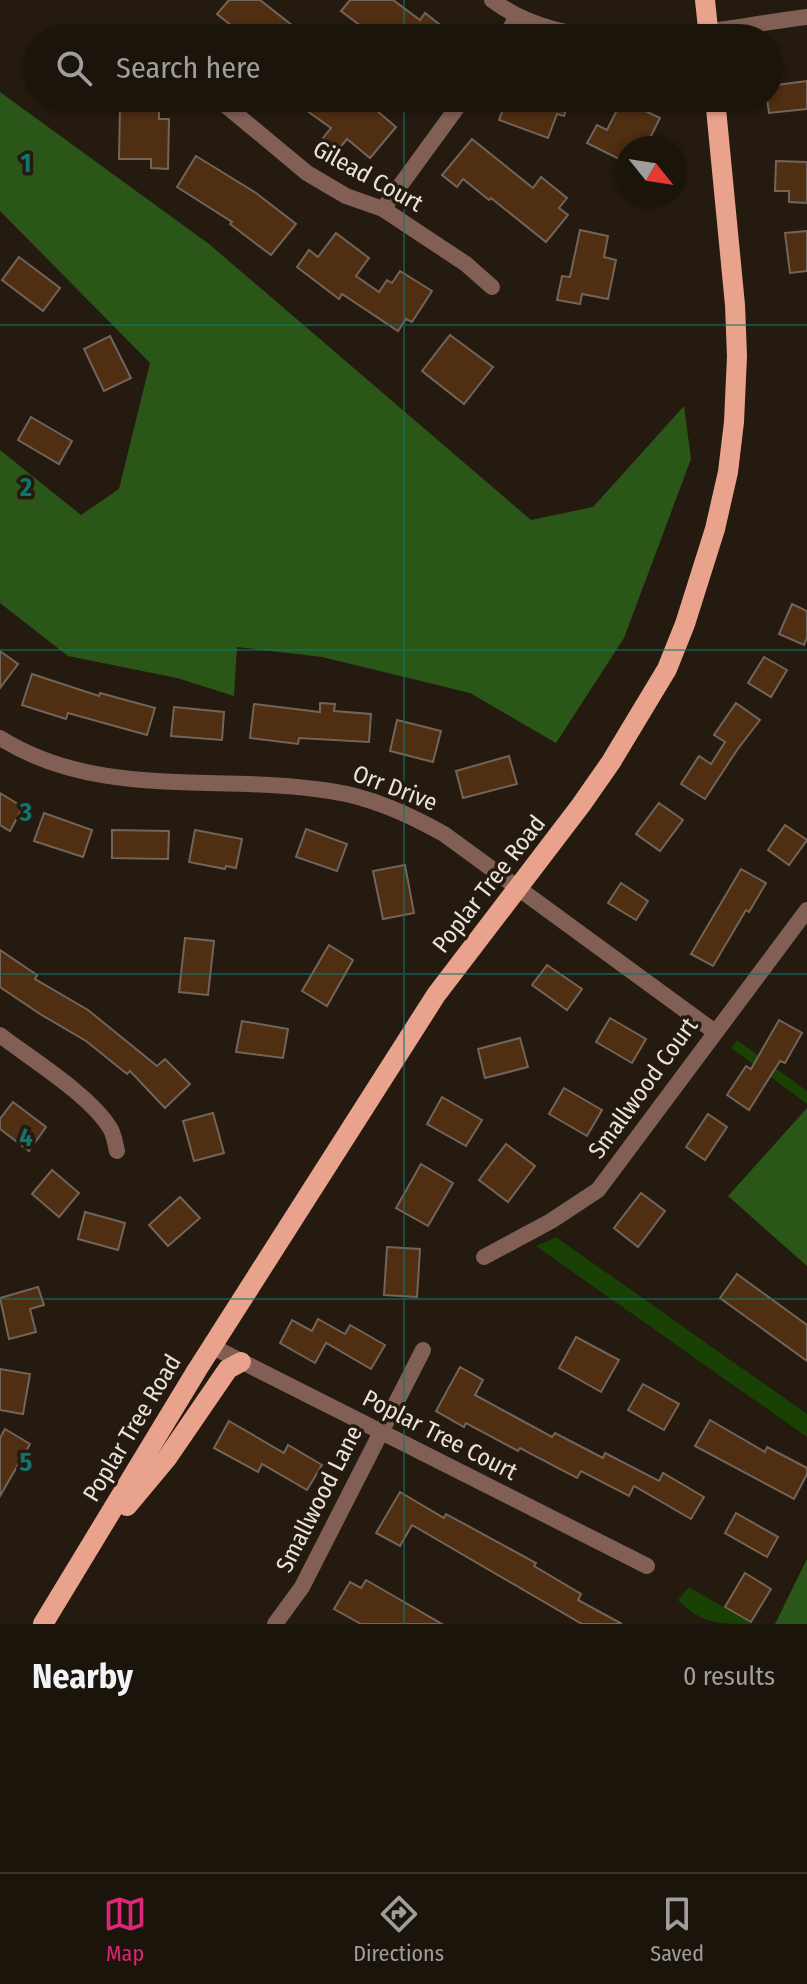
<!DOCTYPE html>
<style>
body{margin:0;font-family:"Fira Sans Condensed",sans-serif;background:#282119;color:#f1f3f6}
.compass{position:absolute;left:615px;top:136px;width:72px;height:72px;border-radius:50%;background:#1b140b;box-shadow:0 2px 6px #0004;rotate:120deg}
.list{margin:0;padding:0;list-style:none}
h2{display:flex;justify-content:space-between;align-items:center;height:104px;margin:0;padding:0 32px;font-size:34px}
h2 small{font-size:26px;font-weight:400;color:#a09e9d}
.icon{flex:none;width:44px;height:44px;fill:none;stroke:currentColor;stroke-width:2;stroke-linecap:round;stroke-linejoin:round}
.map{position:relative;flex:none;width:807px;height:1624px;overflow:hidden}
.search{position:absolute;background:#1b140b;box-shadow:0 2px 6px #0004;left:24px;right:24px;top:24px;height:88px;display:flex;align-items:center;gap:20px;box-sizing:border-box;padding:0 28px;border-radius:44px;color:#a09e9d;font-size:30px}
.sheet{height:248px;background:#1b140b}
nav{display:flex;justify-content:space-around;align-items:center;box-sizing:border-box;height:112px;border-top:2px solid #39332c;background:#1b140b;font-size:22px;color:#a09e9d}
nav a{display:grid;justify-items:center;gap:4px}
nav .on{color:#db2777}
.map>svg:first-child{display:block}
.green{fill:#184103}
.forest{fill:#2a5718}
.building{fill:#4f2e12;stroke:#736459;stroke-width:2}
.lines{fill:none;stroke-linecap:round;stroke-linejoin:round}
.minor{stroke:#815f54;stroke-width:16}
.major{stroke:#e9a38c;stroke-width:20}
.grid{fill:none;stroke:#0f766e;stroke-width:2;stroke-opacity:0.55}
.labels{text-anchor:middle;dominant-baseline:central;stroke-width:7;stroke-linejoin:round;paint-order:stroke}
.street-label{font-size:24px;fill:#eae3dc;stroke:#241a0f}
.grid-label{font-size:26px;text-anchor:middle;font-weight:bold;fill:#0f766e;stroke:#241a0f;stroke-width:7;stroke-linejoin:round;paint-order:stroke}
</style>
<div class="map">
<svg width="807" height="1624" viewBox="0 0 807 1624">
<rect width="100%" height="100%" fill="#241a0f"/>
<g class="green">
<path d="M 737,1040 L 807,1091 L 807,1104 L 731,1048 Z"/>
<path d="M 556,1237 L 807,1414 L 807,1437 L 536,1246 Z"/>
<path d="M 689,1587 L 752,1624 C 718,1624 702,1624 678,1600 Z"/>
</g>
<g class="forest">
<path d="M 0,92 L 209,244 L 531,520 L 593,507 L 684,406 L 691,459 L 624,638 L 556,743 L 470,693 L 322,657 L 237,647 L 234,696 L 177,678 L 68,656 L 0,603 L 0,450 L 81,515 L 119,489 L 150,363 L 0,211 Z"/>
<path d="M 807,1108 L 807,1266 L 728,1196 Z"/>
<path d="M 807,1559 L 807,1624 L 775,1624 Z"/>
</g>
<g class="building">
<path d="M 229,0 L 260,0 L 298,30 L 291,38 L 247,38 L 217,14 Z"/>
<path d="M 350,0 L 393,0 L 420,20 L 425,13 L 457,38 L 377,38 L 341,11 Z"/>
<path d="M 807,81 L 807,109 L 769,113 L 767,98 L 769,98 L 769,86 Z"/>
<path d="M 289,98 L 336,98 L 349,107 L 357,98 L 362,98 L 396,127 L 370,158 L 347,139 L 338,150 L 323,138 L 331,128 Z"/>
<path d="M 533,98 L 570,98 L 564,116 L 557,114 L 548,138 L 499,120 L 506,101 L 529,109 Z"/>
<path d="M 622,100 L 660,118 L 645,148 L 627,148 L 627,163 L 587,143 L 597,125 L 607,130 Z"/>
<path d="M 120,105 L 159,106 L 159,119 L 169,119 L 168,169 L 151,168 L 151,159 L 119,159 Z"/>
<path d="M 472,139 L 533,188 L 541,177 L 567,198 L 559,208 L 568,215 L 546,242 L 491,198 L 489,200 L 463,179 L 457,187 L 442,175 Z"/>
<path d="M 196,156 L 256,193 L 296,224 L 271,255 L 230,224 L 232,222 L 177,187 Z"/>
<path d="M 776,161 L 807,162 L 807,203 L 789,202 L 789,191 L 775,191 Z"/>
<path d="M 580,230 L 608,236 L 604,257 L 616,260 L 608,299 L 582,294 L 580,304 L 557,300 L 562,276 L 570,277 Z"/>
<path d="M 807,231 L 807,271 L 790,273 L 785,233 Z"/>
<path d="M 336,233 L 369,258 L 356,276 L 379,292 L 387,280 L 392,283 L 400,271 L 432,291 L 412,322 L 406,319 L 398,331 L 342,294 L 339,299 L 297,267 L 309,250 L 318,257 Z"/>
<path d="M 19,257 L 60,288 L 43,311 L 2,280 Z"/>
<path d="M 450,335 L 493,367 L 464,404 L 422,371 Z"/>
<path d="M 110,336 L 131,378 L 104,391 L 84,349 Z"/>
<path d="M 31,417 L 72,441 L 59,464 L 18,440 Z"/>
<path d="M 792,604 L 807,611 L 807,637 L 804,645 L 779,634 Z"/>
<path d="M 0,651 L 18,664 L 0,688 Z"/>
<path d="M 764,657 L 787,670 L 771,697 L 748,683 Z"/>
<path d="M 32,674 L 99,696 L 100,693 L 155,708 L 147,735 L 68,713 L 66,719 L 22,705 Z"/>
<path d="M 320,703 L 335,704 L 334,711 L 371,714 L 369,742 L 299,738 L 298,744 L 250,738 L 254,704 L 320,712 Z"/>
<path d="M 736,703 L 760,720 L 737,750 L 705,799 L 681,784 L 699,756 L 711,764 L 725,742 L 714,735 Z"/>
<path d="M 174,707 L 224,712 L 222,740 L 171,736 Z"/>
<path d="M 397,720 L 441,731 L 433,762 L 390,751 Z"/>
<path d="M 509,756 L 517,784 L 463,798 L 456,771 Z"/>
<path d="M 0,793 L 23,807 L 10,831 L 0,825 Z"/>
<path d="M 659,803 L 683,820 L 660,851 L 636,834 Z"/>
<path d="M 44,813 L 92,830 L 83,857 L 34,841 Z"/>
<path d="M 785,825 L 807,840 L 789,865 L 768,850 Z"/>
<path d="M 306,829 L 347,844 L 337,871 L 296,857 Z"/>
<path d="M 112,830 L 169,831 L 168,859 L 112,858 Z"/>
<path d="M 195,830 L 242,839 L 236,868 L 226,866 L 225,869 L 189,862 Z"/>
<path d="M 405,865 L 414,913 L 383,919 L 373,871 Z"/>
<path d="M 741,869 L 766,883 L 749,912 L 746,910 L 713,966 L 691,954 Z"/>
<path d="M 621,883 L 648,901 L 636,920 L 608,903 Z"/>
<path d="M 185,938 L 214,941 L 208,995 L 179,992 Z"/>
<path d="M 329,945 L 353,960 L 327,1006 L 302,991 Z"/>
<path d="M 0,950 L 37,975 L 35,979 L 88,1010 L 157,1066 L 165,1059 L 190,1084 L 165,1108 L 130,1071 L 127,1074 L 86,1041 L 40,1014 L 0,987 Z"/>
<path d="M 547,965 L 582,989 L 567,1010 L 532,985 Z"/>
<path d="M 610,1018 L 646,1039 L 632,1063 L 596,1042 Z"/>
<path d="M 779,1020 L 802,1033 L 785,1063 L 780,1061 L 749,1110 L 727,1095 L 746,1066 L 751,1069 Z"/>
<path d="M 242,1021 L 288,1029 L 283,1058 L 236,1052 Z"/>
<path d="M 520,1038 L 528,1067 L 485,1078 L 478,1049 Z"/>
<path d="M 564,1088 L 602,1110 L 587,1136 L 549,1114 Z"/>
<path d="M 442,1097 L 482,1120 L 466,1146 L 427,1124 Z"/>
<path d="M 13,1102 L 46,1127 L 29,1151 L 0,1129 L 0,1119 Z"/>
<path d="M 213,1113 L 224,1153 L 194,1161 L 183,1121 Z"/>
<path d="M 708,1114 L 727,1127 L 705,1160 L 686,1147 Z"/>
<path d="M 506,1144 L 535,1166 L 508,1202 L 479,1180 Z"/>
<path d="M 421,1164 L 453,1183 L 428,1226 L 396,1208 Z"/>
<path d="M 52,1170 L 79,1193 L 59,1217 L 32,1194 Z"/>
<path d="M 641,1193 L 665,1211 L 638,1247 L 614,1228 Z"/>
<path d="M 180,1197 L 200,1218 L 168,1246 L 149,1225 Z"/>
<path d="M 85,1212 L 125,1223 L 118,1250 L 78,1239 Z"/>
<path d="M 387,1247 L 420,1249 L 417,1297 L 384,1295 Z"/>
<path d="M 737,1274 L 807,1325 L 807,1361 L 720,1298 Z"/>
<path d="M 38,1287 L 44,1305 L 30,1309 L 36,1332 L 9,1339 L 0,1298 Z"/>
<path d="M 318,1319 L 345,1334 L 350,1325 L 385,1345 L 371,1369 L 326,1343 L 315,1363 L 280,1343 L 292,1320 L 312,1331 Z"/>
<path d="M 576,1337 L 619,1360 L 601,1392 L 559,1368 Z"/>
<path d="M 460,1367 L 483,1380 L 475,1395 L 552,1437 L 555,1433 L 603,1458 L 605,1453 L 659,1481 L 663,1473 L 704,1497 L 691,1519 L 634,1486 L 629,1496 L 581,1471 L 577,1478 L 520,1448 L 518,1451 L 466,1423 L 464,1427 L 436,1411 Z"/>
<path d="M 0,1369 L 30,1374 L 23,1414 L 0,1410 Z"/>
<path d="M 643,1384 L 679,1404 L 664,1430 L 628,1410 Z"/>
<path d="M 710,1420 L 765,1452 L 767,1447 L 807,1468 L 807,1474 L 794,1499 L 695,1446 Z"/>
<path d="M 229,1421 L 284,1453 L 288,1445 L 322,1465 L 307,1490 L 262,1464 L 258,1472 L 214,1448 Z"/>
<path d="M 5,1429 L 30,1444 L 0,1496 L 0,1438 Z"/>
<path d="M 400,1492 L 444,1518 L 446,1514 L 536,1563 L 534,1566 L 581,1594 L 578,1600 L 622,1624 L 582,1624 L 412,1525 L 400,1546 L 376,1533 Z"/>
<path d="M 736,1513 L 778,1537 L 767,1557 L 725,1533 Z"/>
<path d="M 745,1573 L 771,1589 L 751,1622 L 725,1607 Z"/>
<path d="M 366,1580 L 392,1595 L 442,1624 L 361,1624 L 334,1609 L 350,1582 L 361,1588 Z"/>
</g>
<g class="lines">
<g class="minor">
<path d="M 492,0 C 580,65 708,29 807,17"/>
<path d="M 505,38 L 517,16"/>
<path d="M 224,104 L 307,173 L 346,196 L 383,209 L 466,264 L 492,287"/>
<path d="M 383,209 L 464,98"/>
<path d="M 0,738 C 101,801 219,773 330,791 C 371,797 408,814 444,834 L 715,1032"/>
<path d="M 0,1035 C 31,1059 90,1095 110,1128 C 114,1134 115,1143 117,1151"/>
<path d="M 484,1257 L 551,1221 L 598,1190 L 807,910"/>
<path d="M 213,1347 L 647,1566"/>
<path d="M 275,1624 L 302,1587 L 423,1350"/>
</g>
<g class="major">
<path d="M 705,0 L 709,38"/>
<path d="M 127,1506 L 167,1458 L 228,1369 L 241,1362"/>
<path d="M 43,1624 L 197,1370 L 436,995 L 581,805 L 611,762 L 667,669 L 685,624 L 715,529 L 728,472 L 734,422 L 737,356 L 735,305 L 715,98"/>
</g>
</g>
<path class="grid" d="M 404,0 L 404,38M 404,98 L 404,1624M 0,325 L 807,325M 0,650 L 807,650M 0,974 L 807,974M 0,1299 L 807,1299"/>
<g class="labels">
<g class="street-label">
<text transform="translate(368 176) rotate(29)">Gilead Court</text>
<text transform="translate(395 788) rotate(21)">Orr Drive</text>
<text transform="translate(489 884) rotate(-52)">Poplar Tree Road</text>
<text transform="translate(643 1088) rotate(-54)">Smallwood Court</text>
<text transform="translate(132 1428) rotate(-59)">Poplar Tree Road</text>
<text transform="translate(440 1435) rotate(27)">Poplar Tree Court</text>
<text transform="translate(319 1499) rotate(-63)">Smallwood Lane</text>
</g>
</g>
<g class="grid-label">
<text x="26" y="172">1</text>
<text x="26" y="496">2</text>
<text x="26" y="821">3</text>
<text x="26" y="1146">4</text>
<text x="26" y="1471">5</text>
</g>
</svg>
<svg class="compass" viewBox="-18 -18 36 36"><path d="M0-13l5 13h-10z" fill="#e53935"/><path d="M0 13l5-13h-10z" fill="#a09e9d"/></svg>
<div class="search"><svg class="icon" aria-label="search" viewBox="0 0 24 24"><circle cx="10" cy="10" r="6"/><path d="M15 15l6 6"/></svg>Search here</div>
</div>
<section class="sheet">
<h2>Nearby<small>0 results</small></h2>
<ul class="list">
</ul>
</section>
<nav>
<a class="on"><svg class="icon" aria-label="map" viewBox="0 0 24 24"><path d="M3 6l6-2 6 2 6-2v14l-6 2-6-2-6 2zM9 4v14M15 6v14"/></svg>Map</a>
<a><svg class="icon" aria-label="directions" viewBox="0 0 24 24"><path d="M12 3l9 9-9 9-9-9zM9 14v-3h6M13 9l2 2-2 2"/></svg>Directions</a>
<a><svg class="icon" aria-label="saved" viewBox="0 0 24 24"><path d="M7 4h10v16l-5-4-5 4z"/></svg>Saved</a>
</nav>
